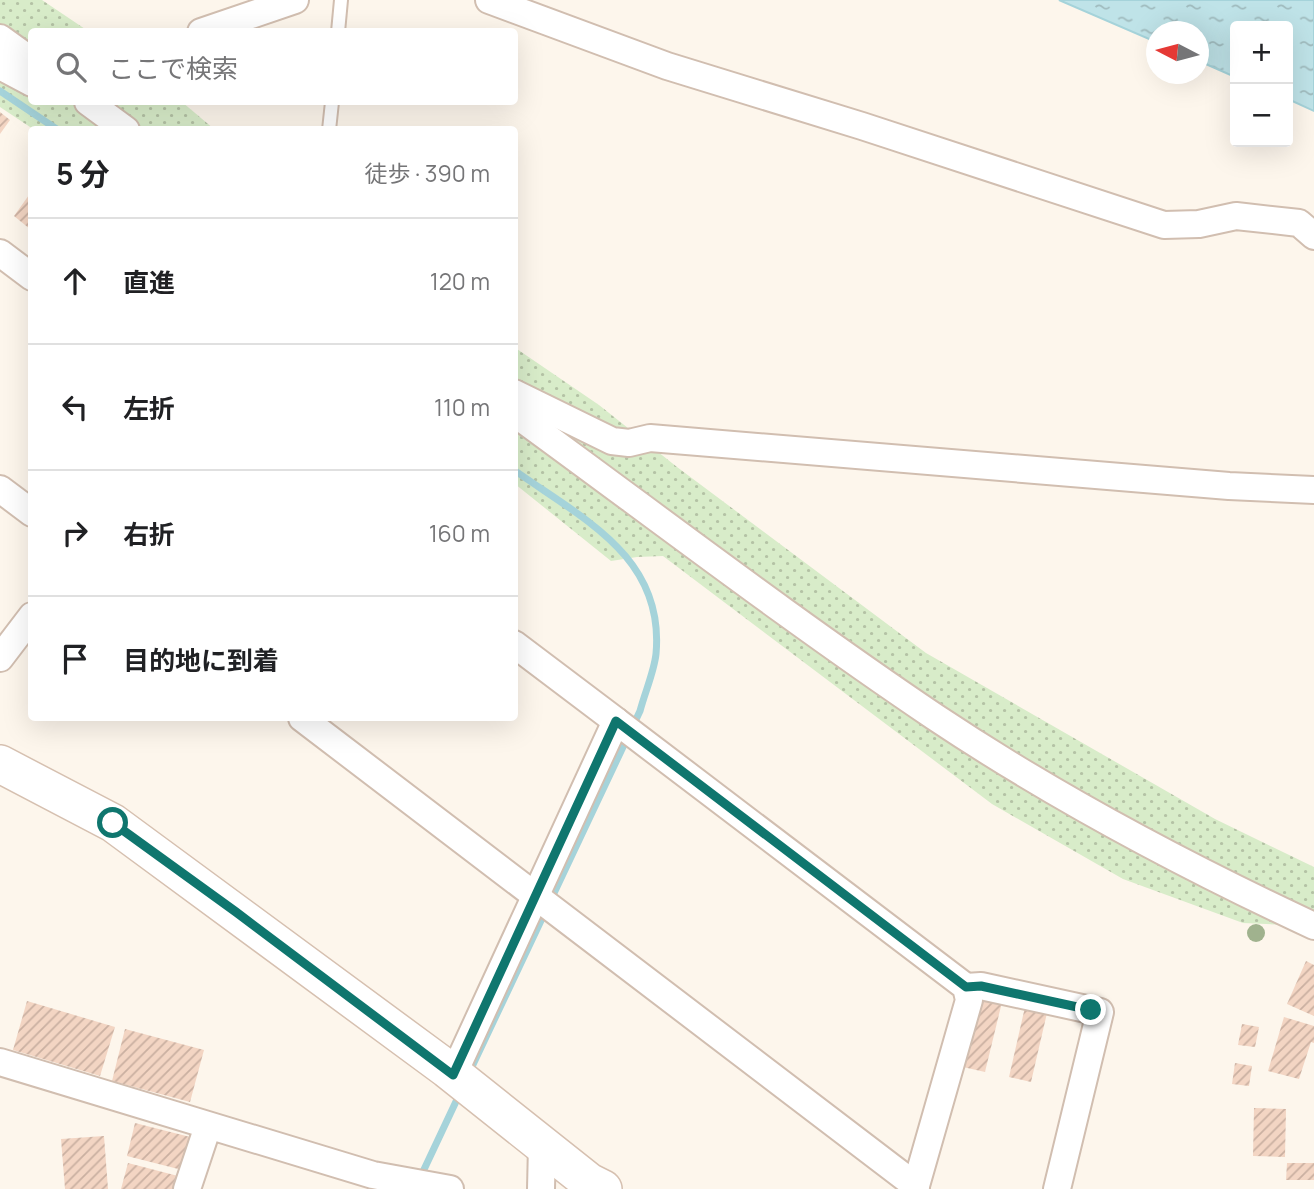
<!DOCTYPE html>
<html lang="ja">
<meta charset="utf-8">
<style>
body{margin:0;font-family:Manrope,"Noto Sans JP",sans-serif;background:#f2f2f2;color:#202124}
.controls{position:absolute;right:21px;top:21px;display:grid;overflow:hidden;border-radius:7px;box-shadow:0 7px 28px #0002}
.controls button{width:63px;height:63px;display:grid;place-items:center;padding:0;border:0;border-bottom:2px solid #e0e0e0;background:#fff;color:#202124;font:35px sans-serif}
.compass{position:absolute;left:1146px;top:21px;width:63px;height:63px;border-radius:50%;background:#fff;box-shadow:0 7px 28px #0002;rotate:276deg}
.stop{position:absolute;width:21px;height:21px;margin:-16px;border:5px solid #0f766e;border-radius:50%;background:#fff}
.stop.end{background:#0f766e;border-color:#fff;box-shadow:0 2px 7px #0008}
.list{margin:0;padding:0;list-style:none}
h2{display:flex;justify-content:space-between;align-items:center;height:91px;margin:0;padding:0 28px;font-size:30px}
h2 small{font-size:23px;font-weight:400;color:#757577}
.list li{display:grid;grid-template-columns:46px 1fr auto;gap:21px;align-items:center;box-sizing:border-box;height:126px;padding:0 28px;border-top:2px solid #e0e0e0}
.list b{display:block;font-size:26px;white-space:nowrap}
.list em{font-size:23px;font-style:normal;color:#757577}
.icon{flex:none;width:38px;height:38px;fill:none;stroke:currentColor;stroke-width:2;stroke-linecap:round;stroke-linejoin:round}
.map{position:relative;flex:none;width:1314px;height:1189px;overflow:hidden}
.search{position:absolute;background:#fff;box-shadow:0 7px 28px #0002;left:28px;top:28px;width:490px;height:77px;display:flex;align-items:center;gap:18px;box-sizing:border-box;padding:0 24px;border-radius:7px;color:#757577;font-size:26px}
.panel{position:absolute;background:#fff;box-shadow:0 7px 28px #0002;left:28px;top:126px;width:490px;height:595px;border-radius:7px}
.map>svg:first-child{display:block}
.grass{fill:url(#grass-dots)}
.water{fill:url(#water-ripples);stroke:#a5d3da;stroke-width:2}
.lines{fill:none;stroke-linecap:round;stroke-linejoin:round}
.stream{stroke:#a5d3da;stroke-width:7}
.building{fill:url(#building-hatch)}
.lane-casing{stroke:#d1beb0;stroke-width:16}
.street-casing{stroke:#d1beb0;stroke-width:30}
.secondary-casing{stroke:#d6c0b0;stroke-width:40}
.lane{stroke:#fff;stroke-width:12}
.street{stroke:#fff;stroke-width:26}
.secondary{stroke:#fff;stroke-width:37}
.tree{fill:#a0b28e}
.route{stroke:#0f766e;stroke-width:9}
</style>
<div class="map">
<svg width="1314" height="1189" viewBox="0 0 1314 1189">
<defs>
<pattern id="grass-dots" width="8" height="8" patternUnits="userSpaceOnUse" patternTransform="scale(1.75)"><rect width="8" height="8" fill="#d8ecc9"/><path d="M2 2h.1M6 6h.1" fill="none" stroke="#b4c2a5" stroke-width="1.8" stroke-linecap="round"/></pattern>
<pattern id="water-ripples" width="26" height="14" patternUnits="userSpaceOnUse" patternTransform="scale(1.75)"><rect width="26" height="14" fill="#bfe3e8"/><path d="M2 4q2-2 4 0t4 0M15 11q2-2 4 0t4 0" fill="none" stroke="#a0bbbe"/></pattern>
<pattern id="building-hatch" width="6" height="6" patternUnits="userSpaceOnUse" patternTransform="scale(1.75)"><rect width="6" height="6" fill="#f3d5c3"/><path d="M-1 1l2-2M0 6l6-6M5 7l2-2" fill="none" stroke="#cab0a1"/></pattern>
</defs>
<rect width="100%" height="100%" fill="#fdf6ec"/>
<g class="grass">
<path d="M 0,0 L 42,0 L 88,31 L 32,32 L 31,59 L 0,35 Z"/>
<path d="M 0,48 L 31,71 L 32,102 L 74,102 L 113,129 L 33,129 L 0,107 Z"/>
<path d="M 90,102 L 182,102 L 214,129 L 132,129 Z"/>
<path d="M 514,347 L 599,405 L 677,467 L 926,653 L 1215,819 L 1314,867 L 1314,926 L 1243,923 L 1123,879 L 992,804 L 663,556 L 637,557 L 611,561 L 515,484 Z"/>
</g>
<path class="water" d="M 1059,0 L 1314,0 L 1314,111 L 1288,99 L 1288,26 L 1235,26 L 1235,77 L 1199,61 L 1198,32 L 1156,32 L 1156,42 Z"/>
<g class="lines">
<g class="stream">
<path d="M 0,91 L 58,130"/>
<path d="M 469,1073 L 640,711 C 645,692 654,672 656,654 C 665,556 581,518 514,470"/>
<path d="M 420,1178 L 460,1093"/>
</g>
</g>
<g class="building">
<path d="M 0,112 L 10,120 L 0,134 Z"/>
<path d="M 29,195 L 32,197 L 32,226 L 30,229 L 14,216 Z"/>
<path d="M 1306,961 L 1314,965 L 1314,1016 L 1287,1004 Z"/>
<path d="M 980,997 L 1002,1002 L 985,1072 L 963,1067 Z"/>
<path d="M 27,1001 L 115,1027 L 100,1076 L 13,1050 Z"/>
<path d="M 1025,1007 L 1047,1013 L 1031,1082 L 1009,1077 Z"/>
<path d="M 1284,1017 L 1314,1026 L 1314,1043 L 1311,1042 L 1299,1079 L 1268,1071 Z"/>
<path d="M 1242,1024 L 1259,1027 L 1255,1047 L 1238,1045 Z"/>
<path d="M 125,1029 L 204,1050 L 190,1102 L 112,1081 Z"/>
<path d="M 1235,1063 L 1252,1066 L 1249,1086 L 1232,1084 Z"/>
<path d="M 1254,1108 L 1286,1109 L 1285,1157 L 1253,1156 Z"/>
<path d="M 135,1123 L 198,1139 L 190,1172 L 127,1156 Z"/>
<path d="M 104,1136 L 108,1189 L 65,1189 L 61,1139 Z"/>
<path d="M 128,1163 L 178,1176 L 174,1189 L 121,1189 Z"/>
<path d="M 1287,1163 L 1314,1163 L 1314,1180 L 1286,1180 Z"/>
</g>
<g class="lines">
<g class="lane-casing">
<g id="lane">
<path d="M 338,32 L 341,0"/>
<path d="M 329,130 L 332,102"/>
</g>
</g>
<g class="street-casing">
<g id="street">
<path d="M 489,0 L 667,66 L 862,126 L 1164,225 L 1199,224 L 1236,216 L 1299,223 L 1314,236"/>
<path d="M 201,32 L 295,0"/>
<path d="M 0,38 L 32,61"/>
<path d="M 0,66 L 32,83"/>
<path d="M 88,102 L 126,130"/>
<path d="M 0,253 L 32,277"/>
<path d="M 514,393 L 612,441 L 629,443 L 650,438 L 1229,486 L 1314,490"/>
<path d="M 514,413 C 654,515 791,620 935,717 C 1055,797 1183,865 1314,926"/>
<path d="M 0,489 L 32,513"/>
<path d="M 0,658 L 32,616"/>
<path d="M 302,718 L 916,1186"/>
<path d="M 616,721 L 966,987 L 969,1000 L 915,1189"/>
<path d="M 966,987 L 981,986 L 1100,1012 L 1057,1189"/>
<path d="M 0,1062 L 373,1175 L 450,1189"/>
<path d="M 453,1075 L 616,721 L 514,644"/>
<path d="M 187,1189 L 208,1126"/>
<path d="M 541,1189 L 542,1145"/>
</g>
</g>
<g class="secondary-casing">
<path id="secondary" d="M 0,764 L 113,823 L 447,1069 L 589,1182 L 603,1189"/>
</g>
<use href="#lane" class="lane"/>
<use href="#street" class="street"/>
<use href="#secondary" class="secondary"/>
</g>
<circle class="tree" cx="1256" cy="933" r="9"/>
<g class="lines">
<path class="route" d="M 113,823 L 236,912 L 453,1075 L 616,721 L 966,987 L 981,986 L 1091,1010"/>
</g>
</svg>
<div class="controls">
<button>+</button>
<button>−</button>
</div>
<svg class="compass" viewBox="-18 -18 36 36"><path d="M0-13l5 13h-10z" fill="#e53935"/><path d="M0 13l5-13h-10z" fill="#757577"/></svg>
<div class="stop" style="left:113px;top:823px"></div>
<div class="stop end" style="left:1091px;top:1010px"></div>
<div class="search"><svg class="icon" aria-label="search" viewBox="0 0 24 24"><circle cx="10" cy="10" r="6"/><path d="M15 15l6 6"/></svg>ここで検索</div>
<section class="panel">
<h2>5 分<small>徒歩 · 390 m</small></h2>
<ul class="list">
<li><svg class="icon" aria-label="ahead" viewBox="0 0 24 24"><path d="M12 20V5M6 11l6-6 6 6"/></svg><div><b>直進</b></div><em>120 m</em></li>
<li><svg class="icon" aria-label="left" viewBox="0 0 24 24"><path d="M17 20v-9H6M10 6l-5 5 5 5"/></svg><div><b>左折</b></div><em>110 m</em></li>
<li><svg class="icon" aria-label="right" viewBox="0 0 24 24"><path d="M7 20v-9h11M14 6l5 5-5 5"/></svg><div><b>右折</b></div><em>160 m</em></li>
<li><svg class="icon" aria-label="arrive" viewBox="0 0 24 24"><path d="M6 21V4h12l-3 4 3 4H6"/></svg><div><b>目的地に到着</b></div></li>
</ul>
</section>
</div>
